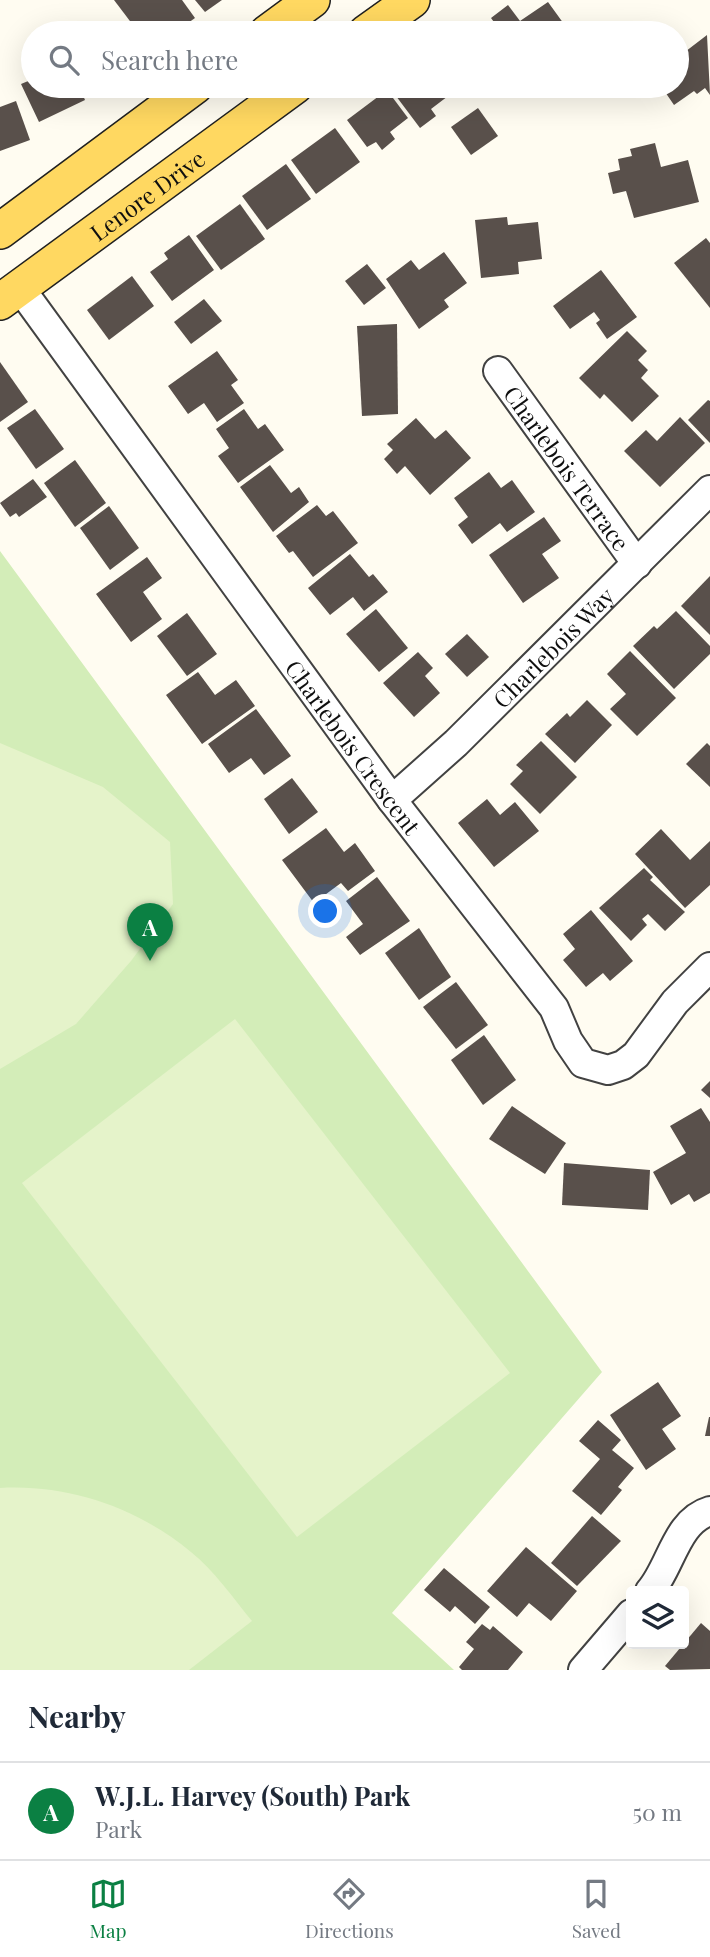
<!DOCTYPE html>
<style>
body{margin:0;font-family:"Playfair Display",serif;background:#f2f2f3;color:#1f2937}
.controls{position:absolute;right:21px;bottom:21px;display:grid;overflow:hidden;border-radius:7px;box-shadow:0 7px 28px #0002}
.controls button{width:63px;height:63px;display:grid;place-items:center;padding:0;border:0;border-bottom:2px solid #e0e1e3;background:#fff;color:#1f2937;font:35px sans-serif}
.you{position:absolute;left:326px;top:912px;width:24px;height:24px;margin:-18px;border:5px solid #fff;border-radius:50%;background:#1a73e8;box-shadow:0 0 0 10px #1a73e833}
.badge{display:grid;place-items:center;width:46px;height:46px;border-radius:50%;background:#0b8043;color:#fff;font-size:23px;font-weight:700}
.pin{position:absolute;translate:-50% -58px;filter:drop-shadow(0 2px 4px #0008)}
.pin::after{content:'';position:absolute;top:37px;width:24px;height:21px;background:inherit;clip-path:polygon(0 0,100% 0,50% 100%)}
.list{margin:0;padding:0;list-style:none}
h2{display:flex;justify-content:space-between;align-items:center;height:91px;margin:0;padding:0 28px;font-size:30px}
h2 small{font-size:23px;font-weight:400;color:#747a83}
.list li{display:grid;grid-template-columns:46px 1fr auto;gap:21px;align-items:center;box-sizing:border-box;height:98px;padding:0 28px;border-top:2px solid #e0e1e3}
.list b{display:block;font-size:26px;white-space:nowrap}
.list p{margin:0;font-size:23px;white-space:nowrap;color:#747a83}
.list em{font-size:23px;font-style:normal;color:#747a83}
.icon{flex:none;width:38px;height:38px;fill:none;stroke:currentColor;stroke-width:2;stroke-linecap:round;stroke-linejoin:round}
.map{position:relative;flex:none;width:710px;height:1670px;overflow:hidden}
.search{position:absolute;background:#fff;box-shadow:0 7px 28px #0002;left:21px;right:21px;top:21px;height:77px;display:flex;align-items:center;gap:18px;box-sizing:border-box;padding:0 24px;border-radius:38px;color:#747a83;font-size:26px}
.sheet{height:189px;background:#fff}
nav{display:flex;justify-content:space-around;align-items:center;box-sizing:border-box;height:98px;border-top:2px solid #e0e1e3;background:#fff;font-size:19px;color:#747a83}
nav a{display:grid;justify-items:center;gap:4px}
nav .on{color:#0b8043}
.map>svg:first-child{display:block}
.green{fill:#d3edb8}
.pitch{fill:#e5f3ca}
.building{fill:#59504b}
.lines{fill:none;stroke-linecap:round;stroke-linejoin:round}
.minor-casing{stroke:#424242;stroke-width:32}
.major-casing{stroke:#202020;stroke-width:38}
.minor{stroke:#fff;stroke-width:28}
.major{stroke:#ffd861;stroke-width:35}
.labels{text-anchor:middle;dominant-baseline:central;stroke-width:7;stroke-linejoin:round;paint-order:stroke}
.street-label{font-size:23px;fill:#0f0f0f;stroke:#fff}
</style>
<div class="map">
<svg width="710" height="1670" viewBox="0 0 710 1670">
<rect width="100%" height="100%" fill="#fffcf1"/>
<path class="green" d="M 0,551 L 602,1372 L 392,1613 L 454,1670 L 0,1670 Z"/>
<g class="pitch">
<path d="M 0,743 L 103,787 L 170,842 L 173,904 L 131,961 L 76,1024 L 0,1069 Z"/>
<path d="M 235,1019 L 510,1373 L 297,1537 L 22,1183 Z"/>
<path d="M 0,1488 C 69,1484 138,1508 191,1552 C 214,1570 233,1598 252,1621 L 189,1670 L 0,1670 Z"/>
</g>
<g class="building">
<path d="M 114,0 L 182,0 L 195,18 L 174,33 L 139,33 Z"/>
<path d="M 195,0 L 222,0 L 205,12 Z"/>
<path d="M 548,2 L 569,31 L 566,33 L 502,33 L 491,18 L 508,5 L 520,21 Z"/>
<path d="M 707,35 L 710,95 L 705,88 L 697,94 L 694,91 L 674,105 L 661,86 L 677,86 L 677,58 Z"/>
<path d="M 33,79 L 33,86 L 79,86 L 85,100 L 39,122 L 21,84 Z"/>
<path d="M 402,86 L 452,86 L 456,90 L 431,109 L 436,116 L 420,128 L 393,92 Z"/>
<path d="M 387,90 L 408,118 L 390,132 L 395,139 L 382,150 L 376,142 L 367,147 L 347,120 Z"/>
<path d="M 16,101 L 30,140 L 0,151 L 0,107 Z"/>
<path d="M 478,108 L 498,136 L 471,155 L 451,127 Z"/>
<path d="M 335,128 L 360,162 L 316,194 L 291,160 Z"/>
<path d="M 655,143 L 661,167 L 688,160 L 699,202 L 634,218 L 626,191 L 613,194 L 608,173 L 620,170 L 618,159 L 632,156 L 630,149 Z"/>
<path d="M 286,164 L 311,199 L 267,230 L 242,196 Z"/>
<path d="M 240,204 L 265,239 L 221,270 L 196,236 Z"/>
<path d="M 507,217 L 508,225 L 538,222 L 542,259 L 518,262 L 519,274 L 481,278 L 475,220 Z"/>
<path d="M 189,235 L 214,270 L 172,301 L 150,272 L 168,259 L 164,253 Z"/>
<path d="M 706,238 L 710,243 L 710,308 L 674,263 Z"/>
<path d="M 444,252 L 467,283 L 444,300 L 449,307 L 419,329 L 386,279 L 411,260 L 419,270 Z"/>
<path d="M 367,264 L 386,288 L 364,305 L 345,281 Z"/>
<path d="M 601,270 L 637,317 L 607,339 L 596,323 L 600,320 L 594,312 L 570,329 L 553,306 Z"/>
<path d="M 132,276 L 154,306 L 109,340 L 87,310 Z"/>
<path d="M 204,299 L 222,321 L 191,344 L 174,322 Z"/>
<path d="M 397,324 L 398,414 L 362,416 L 357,326 Z"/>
<path d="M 627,331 L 647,351 L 638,360 L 648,370 L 641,378 L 659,396 L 632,422 L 604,394 L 600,399 L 579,378 Z"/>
<path d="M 217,351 L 238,380 L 231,385 L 244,403 L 217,422 L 204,403 L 188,414 L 168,386 Z"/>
<path d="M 0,362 L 28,402 L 0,422 Z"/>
<path d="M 708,400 L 710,401 L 710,443 L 688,420 Z"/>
<path d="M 35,409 L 64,449 L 36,469 L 7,428 Z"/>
<path d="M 244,409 L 258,429 L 265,424 L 284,450 L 238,483 L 218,456 L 229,448 L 216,429 Z"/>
<path d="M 680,417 L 705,443 L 660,487 L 624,451 L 646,430 L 657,441 Z"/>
<path d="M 416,418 L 435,439 L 446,430 L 471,458 L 430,495 L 405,466 L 397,474 L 384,459 L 393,450 L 387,444 Z"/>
<path d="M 75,460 L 106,503 L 75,527 L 44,483 Z"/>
<path d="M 270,465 L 291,493 L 299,487 L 309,502 L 273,532 L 240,487 Z"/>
<path d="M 489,472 L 501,488 L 512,480 L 535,512 L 507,532 L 500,523 L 472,544 L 458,525 L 468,517 L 454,498 Z"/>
<path d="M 33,479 L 47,497 L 19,517 L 16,513 L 10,517 L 0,503 Z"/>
<path d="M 317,505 L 326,516 L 333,511 L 358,543 L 313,577 L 293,551 L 289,553 L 276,536 Z"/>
<path d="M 109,506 L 139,548 L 110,570 L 80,528 Z"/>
<path d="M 544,517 L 561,541 L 542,554 L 559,578 L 523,603 L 489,555 Z"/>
<path d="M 350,554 L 369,577 L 373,574 L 388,592 L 364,611 L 353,597 L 330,615 L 308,588 Z"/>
<path d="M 147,557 L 162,578 L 143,592 L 162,619 L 131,642 L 96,594 Z"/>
<path d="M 710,576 L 710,635 L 681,606 Z"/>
<path d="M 376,609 L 408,648 L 379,672 L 346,634 Z"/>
<path d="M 676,611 L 710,646 L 710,654 L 674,689 L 633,646 L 654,626 L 657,629 Z"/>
<path d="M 187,613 L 217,654 L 187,676 L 157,636 Z"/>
<path d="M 467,634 L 489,657 L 467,677 L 445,654 Z"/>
<path d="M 630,651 L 676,698 L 637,736 L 610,709 L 626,694 L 607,674 Z"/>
<path d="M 418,652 L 433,668 L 425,676 L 440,693 L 414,717 L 383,683 Z"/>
<path d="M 198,672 L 215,695 L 236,680 L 255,706 L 202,744 L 166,695 Z"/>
<path d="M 587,700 L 612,725 L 575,763 L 545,734 L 567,713 L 570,717 Z"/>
<path d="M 256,709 L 291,756 L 264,775 L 251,758 L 229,773 L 208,744 Z"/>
<path d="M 541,741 L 577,777 L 540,814 L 510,784 L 523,771 L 516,765 Z"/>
<path d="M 707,743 L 710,746 L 710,787 L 686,764 Z"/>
<path d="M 292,778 L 318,812 L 289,834 L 264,799 Z"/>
<path d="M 487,799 L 500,815 L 515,802 L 539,831 L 494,867 L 458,823 Z"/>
<path d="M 326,828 L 344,852 L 355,843 L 375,871 L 348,891 L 341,883 L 314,903 L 282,860 Z"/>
<path d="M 661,829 L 690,860 L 710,841 L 710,885 L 685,908 L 635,854 Z"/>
<path d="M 644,868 L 653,877 L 650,880 L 685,912 L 665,931 L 648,914 L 642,919 L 647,925 L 631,941 L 599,908 Z"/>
<path d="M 377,877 L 410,921 L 360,955 L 346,937 L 363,924 L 346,901 Z"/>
<path d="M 591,910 L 633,961 L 610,981 L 603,973 L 586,987 L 563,960 L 575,949 L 563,934 Z"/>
<path d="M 419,928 L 451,977 L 419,1000 L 385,953 Z"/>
<path d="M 456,982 L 488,1025 L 456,1049 L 423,1007 Z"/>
<path d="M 484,1035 L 516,1080 L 483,1105 L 451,1060 Z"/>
<path d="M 710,1081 L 710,1098 L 701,1090 Z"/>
<path d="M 512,1106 L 566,1143 L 545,1174 L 489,1139 Z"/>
<path d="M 701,1108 L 710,1122 L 710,1193 L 694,1202 L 689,1194 L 671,1205 L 653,1172 L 686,1153 L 670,1126 Z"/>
<path d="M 564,1163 L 650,1170 L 648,1210 L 562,1205 Z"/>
<path d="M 658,1382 L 681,1416 L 662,1429 L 676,1449 L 646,1470 L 610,1415 Z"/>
<path d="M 709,1417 L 710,1417 L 710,1436 L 705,1436 Z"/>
<path d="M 598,1420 L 621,1440 L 612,1450 L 634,1468 L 618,1487 L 622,1490 L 601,1515 L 572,1491 L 600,1459 L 579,1441 Z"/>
<path d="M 592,1516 L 621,1541 L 577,1586 L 551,1563 Z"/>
<path d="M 526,1547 L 577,1591 L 551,1621 L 529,1603 L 517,1617 L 487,1591 Z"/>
<path d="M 444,1568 L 490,1607 L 475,1624 L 455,1606 L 450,1612 L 424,1590 Z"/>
<path d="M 701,1623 L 710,1631 L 710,1669 L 670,1670 L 665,1666 Z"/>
<path d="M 482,1624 L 490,1630 L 493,1626 L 523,1652 L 508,1670 L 462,1670 L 459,1667 L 474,1649 L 466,1642 Z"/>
</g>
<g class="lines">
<g class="minor-casing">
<g id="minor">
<path id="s1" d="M 20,288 L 392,800 L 554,1008 L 568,1041 L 583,1063 L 608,1070 L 623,1065 L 636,1055 L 675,1002 L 710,967"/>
<path id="s2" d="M 498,371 L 637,564"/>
<path id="s3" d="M 392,800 L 456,743 L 710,490"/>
<path d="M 650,1591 C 671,1567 676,1521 710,1511"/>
<path d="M 583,1670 L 631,1614"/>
</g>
</g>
<g class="major-casing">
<g id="major">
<path d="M 267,33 L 312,0"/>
<path d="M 366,33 L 412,0"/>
<path d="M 0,231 L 195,86"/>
<path id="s4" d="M 0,302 L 295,86"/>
</g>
</g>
<use href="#minor" class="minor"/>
<use href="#major" class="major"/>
</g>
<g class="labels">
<g class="street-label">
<text stroke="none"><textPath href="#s4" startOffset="182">Lenore Drive</textPath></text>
<text stroke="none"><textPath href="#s2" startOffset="119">Charlebois Terrace</textPath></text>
<text stroke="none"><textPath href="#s3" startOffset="222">Charlebois Way</textPath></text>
<text stroke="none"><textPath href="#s1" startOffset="567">Charlebois Crescent</textPath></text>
</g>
</g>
</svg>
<div class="controls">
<button><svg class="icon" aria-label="layers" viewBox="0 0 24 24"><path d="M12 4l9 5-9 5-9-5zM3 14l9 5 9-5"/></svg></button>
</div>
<div class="you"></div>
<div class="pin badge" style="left:150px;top:961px">A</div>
<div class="search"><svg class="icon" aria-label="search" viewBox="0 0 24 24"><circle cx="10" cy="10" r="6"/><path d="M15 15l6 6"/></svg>Search here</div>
</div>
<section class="sheet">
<h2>Nearby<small></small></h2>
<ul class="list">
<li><span class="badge">A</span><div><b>W.J.L. Harvey (South) Park</b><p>Park</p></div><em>50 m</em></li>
</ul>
</section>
<nav>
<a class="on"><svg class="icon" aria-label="map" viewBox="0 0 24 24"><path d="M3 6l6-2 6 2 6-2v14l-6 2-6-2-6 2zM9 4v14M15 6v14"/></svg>Map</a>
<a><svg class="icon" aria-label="directions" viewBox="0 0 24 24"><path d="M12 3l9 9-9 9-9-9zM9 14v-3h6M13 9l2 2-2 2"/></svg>Directions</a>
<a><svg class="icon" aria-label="saved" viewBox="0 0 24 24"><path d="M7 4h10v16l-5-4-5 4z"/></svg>Saved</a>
</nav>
